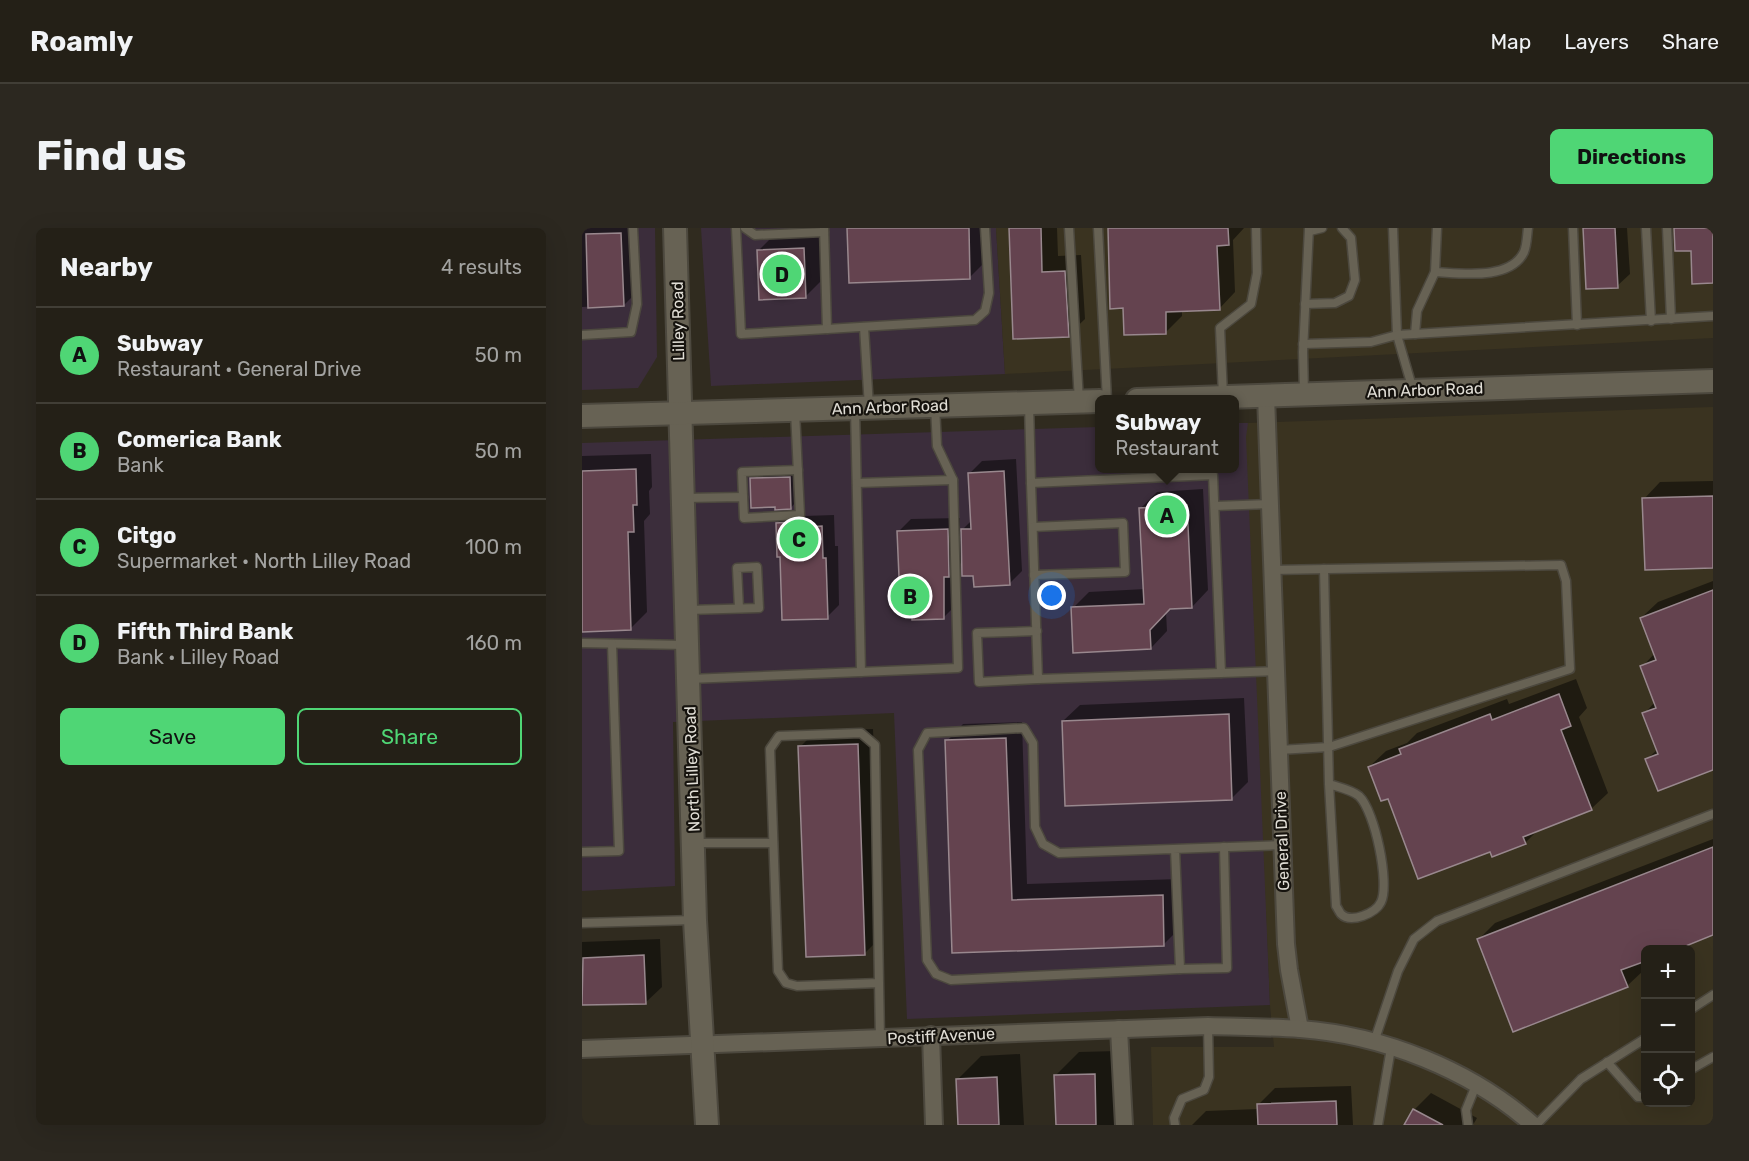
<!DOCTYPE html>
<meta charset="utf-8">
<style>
body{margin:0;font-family:Rubik,sans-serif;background:#2c2820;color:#f1f3f6}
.controls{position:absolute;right:18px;bottom:18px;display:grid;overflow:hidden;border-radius:9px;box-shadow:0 6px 24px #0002}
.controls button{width:54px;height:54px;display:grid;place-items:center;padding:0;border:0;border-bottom:2px solid #413e36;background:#242017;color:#f1f3f6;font:30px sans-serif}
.you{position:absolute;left:470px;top:368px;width:21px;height:21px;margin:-15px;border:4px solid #fff;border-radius:50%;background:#1a73e8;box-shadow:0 0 0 9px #1a73e833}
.badge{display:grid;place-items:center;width:39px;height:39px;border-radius:50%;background:#4fd675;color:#111;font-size:20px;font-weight:700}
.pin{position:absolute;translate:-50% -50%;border:3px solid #fff;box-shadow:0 2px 6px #0006}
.popup{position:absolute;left:513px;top:167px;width:144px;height:78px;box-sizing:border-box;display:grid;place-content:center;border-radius:9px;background:#242017;filter:drop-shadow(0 2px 4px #0005);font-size:20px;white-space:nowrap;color:#a3a3a1}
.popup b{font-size:22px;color:#f1f3f6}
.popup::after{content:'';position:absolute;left:50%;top:100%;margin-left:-12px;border:12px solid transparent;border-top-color:#242017}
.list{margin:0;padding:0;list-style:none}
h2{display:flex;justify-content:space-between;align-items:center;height:78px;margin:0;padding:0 24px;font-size:26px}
h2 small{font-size:20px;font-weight:400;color:#a3a3a1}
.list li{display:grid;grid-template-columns:39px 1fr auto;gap:18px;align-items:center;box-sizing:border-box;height:96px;padding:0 24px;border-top:2px solid #413e36}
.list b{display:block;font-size:22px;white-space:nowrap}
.list p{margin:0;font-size:20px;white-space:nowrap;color:#a3a3a1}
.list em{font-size:20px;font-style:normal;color:#a3a3a1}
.actions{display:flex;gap:12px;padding:18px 24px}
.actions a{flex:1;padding:14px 0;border:2px solid #4fd675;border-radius:9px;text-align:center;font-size:21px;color:#4fd675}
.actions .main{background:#4fd675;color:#111}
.icon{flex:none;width:33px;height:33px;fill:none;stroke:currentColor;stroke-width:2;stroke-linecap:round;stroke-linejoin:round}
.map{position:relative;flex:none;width:1131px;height:897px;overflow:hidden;border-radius:9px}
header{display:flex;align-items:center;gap:36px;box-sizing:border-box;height:84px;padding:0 30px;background:#242017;border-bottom:2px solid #413e36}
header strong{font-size:28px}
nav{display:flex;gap:33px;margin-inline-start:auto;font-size:21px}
.intro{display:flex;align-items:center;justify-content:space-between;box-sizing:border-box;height:144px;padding:0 36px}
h1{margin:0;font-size:42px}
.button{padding:15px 27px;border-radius:9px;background:#4fd675;color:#111;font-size:21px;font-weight:700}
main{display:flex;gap:36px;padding:0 36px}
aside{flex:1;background:#242017;border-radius:9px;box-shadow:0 6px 24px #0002}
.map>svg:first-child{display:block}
.commercial{fill:#3b2d3b}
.built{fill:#3a3320;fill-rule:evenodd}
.shadow{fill:#0007}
.building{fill:#64434f;stroke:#99888e;stroke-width:1.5}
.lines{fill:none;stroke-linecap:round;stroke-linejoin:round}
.lane-casing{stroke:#4c483e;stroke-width:11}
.street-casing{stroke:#4c483e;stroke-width:20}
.secondary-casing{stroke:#4c483e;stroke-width:26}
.lane{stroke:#676254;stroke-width:8}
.street{stroke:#676254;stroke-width:16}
.secondary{stroke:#676254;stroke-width:22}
.labels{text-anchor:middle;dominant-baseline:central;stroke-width:4.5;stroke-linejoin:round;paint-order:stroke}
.street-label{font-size:16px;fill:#e1ded6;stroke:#16130e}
</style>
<header>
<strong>Roamly</strong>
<nav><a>Map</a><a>Layers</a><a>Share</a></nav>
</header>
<div class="intro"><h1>Find us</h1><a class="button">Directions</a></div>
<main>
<aside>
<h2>Nearby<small>4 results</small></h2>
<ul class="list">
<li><span class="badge">A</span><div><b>Subway</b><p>Restaurant · General Drive</p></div><em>50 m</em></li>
<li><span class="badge">B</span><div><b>Comerica Bank</b><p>Bank</p></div><em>50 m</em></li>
<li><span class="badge">C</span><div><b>Citgo</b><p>Supermarket · North Lilley Road</p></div><em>100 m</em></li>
<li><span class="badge">D</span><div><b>Fifth Third Bank</b><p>Bank · Lilley Road</p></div><em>160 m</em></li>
</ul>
<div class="actions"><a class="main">Save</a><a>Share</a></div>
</aside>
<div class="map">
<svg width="1131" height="897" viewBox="0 0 1131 897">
<rect width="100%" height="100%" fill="#302b1f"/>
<g class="commercial">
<path d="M 0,0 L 73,0 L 75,129 L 56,160 L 0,162 Z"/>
<path d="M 119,0 L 414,0 L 423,146 L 129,158 Z"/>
<path d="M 653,195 L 666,195 L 688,777 L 325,791 L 312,485 L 91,494 L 93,658 L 0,663 L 0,215 L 517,199 L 518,240 L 652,240 Z"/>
</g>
<g class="built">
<path d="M 414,0 L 1131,0 L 1131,110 L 423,146 Z"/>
<path d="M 1131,179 L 1131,897 L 571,897 L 569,819 L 692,819 L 688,777 L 664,209 L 666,195 ZM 1064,722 L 1108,722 L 1108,874 L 1064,874 Z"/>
</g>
<g class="shadow">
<path d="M 0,0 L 55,0 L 57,62 L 42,77 L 0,79 Z"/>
<path d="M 220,0 L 238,0 L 240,52 L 224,68 L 176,23 L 193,6 L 215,5 Z"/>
<path d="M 267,0 L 403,0 L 404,33 L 388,49 Z"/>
<path d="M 429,0 L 475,0 L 476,28 L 499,27 L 503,91 L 486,107 Z"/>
<path d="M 527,0 L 662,0 L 651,12 L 653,64 L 637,81 L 600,82 L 600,88 L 584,104 L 542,79 Z"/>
<path d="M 1002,0 L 1045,0 L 1048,46 L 1035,58 Z"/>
<path d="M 69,226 L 70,259 L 67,263 L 68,286 L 62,293 L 65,384 L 48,401 L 0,402 L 0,228 Z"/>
<path d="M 434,231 L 440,343 L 428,355 L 381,333 L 373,341 L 374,377 L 362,389 L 330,347 L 317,303 L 329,291 L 378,290 L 378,304 L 390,292 L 387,246 L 400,233 Z"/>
<path d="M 211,246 L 212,276 L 209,280 L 169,251 L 173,247 Z"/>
<path d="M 1131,253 L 1131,338 L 1062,271 L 1078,254 Z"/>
<path d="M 621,261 L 626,362 L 610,379 L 588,380 L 584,384 L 585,403 L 569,420 L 491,380 L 507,364 L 563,361 L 559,280 L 575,264 Z"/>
<path d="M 221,282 L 222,288 L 252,287 L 253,318 L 256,318 L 257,377 L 245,389 L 195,295 L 207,283 Z"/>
<path d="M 1131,353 L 1131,540 L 1065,531 L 1076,521 L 1062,486 L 1073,474 L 1060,439 L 1073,425 L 1059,390 L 1076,374 Z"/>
<path d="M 994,451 L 1005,480 L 997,489 L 1026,565 L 1009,581 L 957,601 L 943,615 L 807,569 L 787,539 L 804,523 L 825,515 L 835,505 L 925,471 L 927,476 Z"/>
<path d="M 662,470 L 666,554 L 650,570 L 481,493 L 498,477 Z"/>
<path d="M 440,494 L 445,656 L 597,651 L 598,700 L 582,716 L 372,723 L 365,513 L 381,496 Z"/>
<path d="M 291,501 L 299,709 L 282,726 L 218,519 L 234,503 Z"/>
<path d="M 1131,611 L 1131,705 L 1064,722 L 1058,734 L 1062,742 L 1045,758 L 897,711 L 913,695 Z"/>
<path d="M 78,711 L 80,759 L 63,775 L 0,777 L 0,714 Z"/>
<path d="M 536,823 L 540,897 L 476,897 L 473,848 L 497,824 Z"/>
<path d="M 438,826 L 442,897 L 378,897 L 376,851 L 399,828 Z"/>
<path d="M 769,858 L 771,897 L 610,897 L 624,883 L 676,881 L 676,877 L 693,860 Z"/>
<path d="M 849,865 L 895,890 L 891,897 L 824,897 L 832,882 Z"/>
</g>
<g class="building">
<path d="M 265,0 L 387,0 L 388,51 L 267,55 Z"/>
<path d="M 427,0 L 459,0 L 460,44 L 483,43 L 487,109 L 431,111 Z"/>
<path d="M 526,0 L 646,0 L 647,17 L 635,18 L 638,82 L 584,84 L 584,106 L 542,107 L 541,80 L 528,81 Z"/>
<path d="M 1001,0 L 1033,0 L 1036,60 L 1004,61 Z"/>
<path d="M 1092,0 L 1131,0 L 1131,55 L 1110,56 L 1109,23 L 1093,23 Z"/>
<path d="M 39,5 L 42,78 L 6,80 L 4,6 Z"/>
<path d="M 222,20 L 224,70 L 177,72 L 175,22 Z"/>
<path d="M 54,241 L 55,277 L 51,277 L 52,304 L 46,304 L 49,402 L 0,404 L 0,243 Z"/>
<path d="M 422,243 L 428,357 L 392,359 L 391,348 L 380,348 L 379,301 L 389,301 L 386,245 Z"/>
<path d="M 208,249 L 209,281 L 193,282 L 193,279 L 169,280 L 168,250 Z"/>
<path d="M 1131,268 L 1131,340 L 1063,342 L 1060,270 Z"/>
<path d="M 605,277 L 610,380 L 588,381 L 568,402 L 569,421 L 491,425 L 489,379 L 562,376 L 557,280 Z"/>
<path d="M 210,294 L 210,300 L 240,298 L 241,330 L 244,330 L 246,391 L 200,392 L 198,329 L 195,329 L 194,295 Z"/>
<path d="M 366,301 L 367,349 L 362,349 L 362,391 L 330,392 L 329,348 L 317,349 L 315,303 Z"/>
<path d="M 1131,362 L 1131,542 L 1076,563 L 1063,531 L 1076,526 L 1060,485 L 1074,480 L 1058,438 L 1074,432 L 1058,390 Z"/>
<path d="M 977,466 L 989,498 L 979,502 L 1010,582 L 941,609 L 944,616 L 910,629 L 908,624 L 836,651 L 806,571 L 799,573 L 786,539 L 819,526 L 817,521 L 908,486 L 910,492 Z"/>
<path d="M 647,486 L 650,572 L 483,578 L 480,493 Z"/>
<path d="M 424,510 L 430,672 L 581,667 L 582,718 L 370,725 L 363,512 Z"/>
<path d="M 276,516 L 283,727 L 224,729 L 216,518 Z"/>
<path d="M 1131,619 L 1131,707 L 1094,722 L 1064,722 L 1064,733 L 1039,742 L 1046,759 L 931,804 L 895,711 Z"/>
<path d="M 62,727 L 64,776 L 0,777 L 1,730 Z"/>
<path d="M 513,846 L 514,897 L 474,897 L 472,847 Z"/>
<path d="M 415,849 L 417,897 L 376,897 L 374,851 Z"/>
<path d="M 754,873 L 755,897 L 676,897 L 675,876 Z"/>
<path d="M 831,881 L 861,897 L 822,897 Z"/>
</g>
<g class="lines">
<g class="lane-casing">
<g id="lane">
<path d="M 154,0 L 159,106 L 245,101 L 242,0"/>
<path d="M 163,0 L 173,7 L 242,4"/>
<path d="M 487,0 L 497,173"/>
<path d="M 516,0 L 525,172"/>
<path d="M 811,0 L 815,107 L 831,162"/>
<path d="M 991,0 L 995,97"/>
<path d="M 1064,0 L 1069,93"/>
<path d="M 1085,0 L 1089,91"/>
<path d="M 728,3 L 740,0"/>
<path d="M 853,44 C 878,45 928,53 942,24 C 945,17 945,7 946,0"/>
<path d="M 723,76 L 753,75 L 767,68 L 773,52 L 769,10 L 760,0"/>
<path d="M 282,99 L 287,179"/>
<path d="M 245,101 L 393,92 L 403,83 L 407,65 L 403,0"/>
<path d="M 833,106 L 835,83 L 853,44 L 855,0"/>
<path d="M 0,107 L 49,104 L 55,76 L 51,0"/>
<path d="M 721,116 L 789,114 L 815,107 L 1131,88"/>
<path d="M 722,164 L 721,124 L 727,0"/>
<path d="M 641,168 L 638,100 L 669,76 L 675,45 L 674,0"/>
<path d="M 447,176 L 449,255 L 631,247 L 639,445 L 694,443"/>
<path d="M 273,181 L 279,444"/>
<path d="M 275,255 L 371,252"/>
<path d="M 449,255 L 456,451 L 639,445"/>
<path d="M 161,269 L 160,244 L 216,242"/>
<path d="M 102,270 L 161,269 L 162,290 L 218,287 L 213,183"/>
<path d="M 633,278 L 688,276"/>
<path d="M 451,299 L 541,295 L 543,344 L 452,347"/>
<path d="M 742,341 L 747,556 L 754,678 C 755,679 758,685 759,686 C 769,696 794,685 799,674 C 808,656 793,583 777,568 C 770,562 756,559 747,556"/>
<path d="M 690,342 L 979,337 L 984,353 L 988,441 L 747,519 L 697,522"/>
<path d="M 106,382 L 177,380 L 175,339 L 155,340 L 157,380"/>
<path d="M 455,403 L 395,405 L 397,454 L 456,451"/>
<path d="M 0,415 L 103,417"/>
<path d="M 107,451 L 376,440 L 371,252 L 355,218 L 353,178"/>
<path d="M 113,615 L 191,615"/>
<path d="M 593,621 L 598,741 L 369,752 L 354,746 L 345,732 L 336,522 L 345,505 L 442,500 L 451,515 L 453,599 L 461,616 L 477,625 L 701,617"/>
<path d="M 0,624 L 37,623 L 30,416"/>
<path d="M 0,695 L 113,692"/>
<path d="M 598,741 L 645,740 L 642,619"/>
<path d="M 297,755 L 293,517 L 279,505 L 197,508 L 188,521 L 196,743 L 204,755 L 215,758 L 297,755 L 298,811"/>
<path d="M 1108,782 L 1131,767"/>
<path d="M 792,814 L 816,743 L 832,711 L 855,693 L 1131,586"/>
<path d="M 1025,834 L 1056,869 L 1064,869"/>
<path d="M 1108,842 L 1131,829"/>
<path d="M 593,897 L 592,890 L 600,871 L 622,862 L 627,849 L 626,798"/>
<path d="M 796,897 L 809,820"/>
<path d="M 886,897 L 884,882 L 894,857"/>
<path d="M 954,897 L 999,851 L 1064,810"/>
</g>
</g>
<g class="street-casing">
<g id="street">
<path d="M 684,168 L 704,716 L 707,742 L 718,801"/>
<path d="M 537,801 L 542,897"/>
<path d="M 349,807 L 352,897"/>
<path d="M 0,821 L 626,798 C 657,799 688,799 718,801 C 801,807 889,842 951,897"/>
</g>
</g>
<g class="secondary-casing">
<g id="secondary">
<path d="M 93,0 L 113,692 L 125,897"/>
<path d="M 555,172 L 1131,153"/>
<path d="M 0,188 L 518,173"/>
</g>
</g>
<use href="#lane" class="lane"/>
<use href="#street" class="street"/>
<use href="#secondary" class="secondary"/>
</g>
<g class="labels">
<g class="street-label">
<text transform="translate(96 93) rotate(-91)">Lilley Road</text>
<text transform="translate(843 162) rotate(-2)">Ann Arbor Road</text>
<text transform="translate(308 179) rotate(-2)">Ann Arbor Road</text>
<text transform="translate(110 541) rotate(-92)">North Lilley Road</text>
<text transform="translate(700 613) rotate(-92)">General Drive</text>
<text transform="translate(359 808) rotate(-3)">Postiff Avenue</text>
</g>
</g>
</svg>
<div class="controls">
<button>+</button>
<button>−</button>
<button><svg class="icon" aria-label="locate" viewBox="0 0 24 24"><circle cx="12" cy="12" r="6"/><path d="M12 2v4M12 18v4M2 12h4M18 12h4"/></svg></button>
</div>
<div class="you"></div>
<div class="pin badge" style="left:585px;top:287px">A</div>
<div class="popup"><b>Subway</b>Restaurant</div>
<div class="pin badge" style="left:328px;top:368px">B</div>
<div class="pin badge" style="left:217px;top:311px">C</div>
<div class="pin badge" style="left:200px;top:46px">D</div>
</div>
</main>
